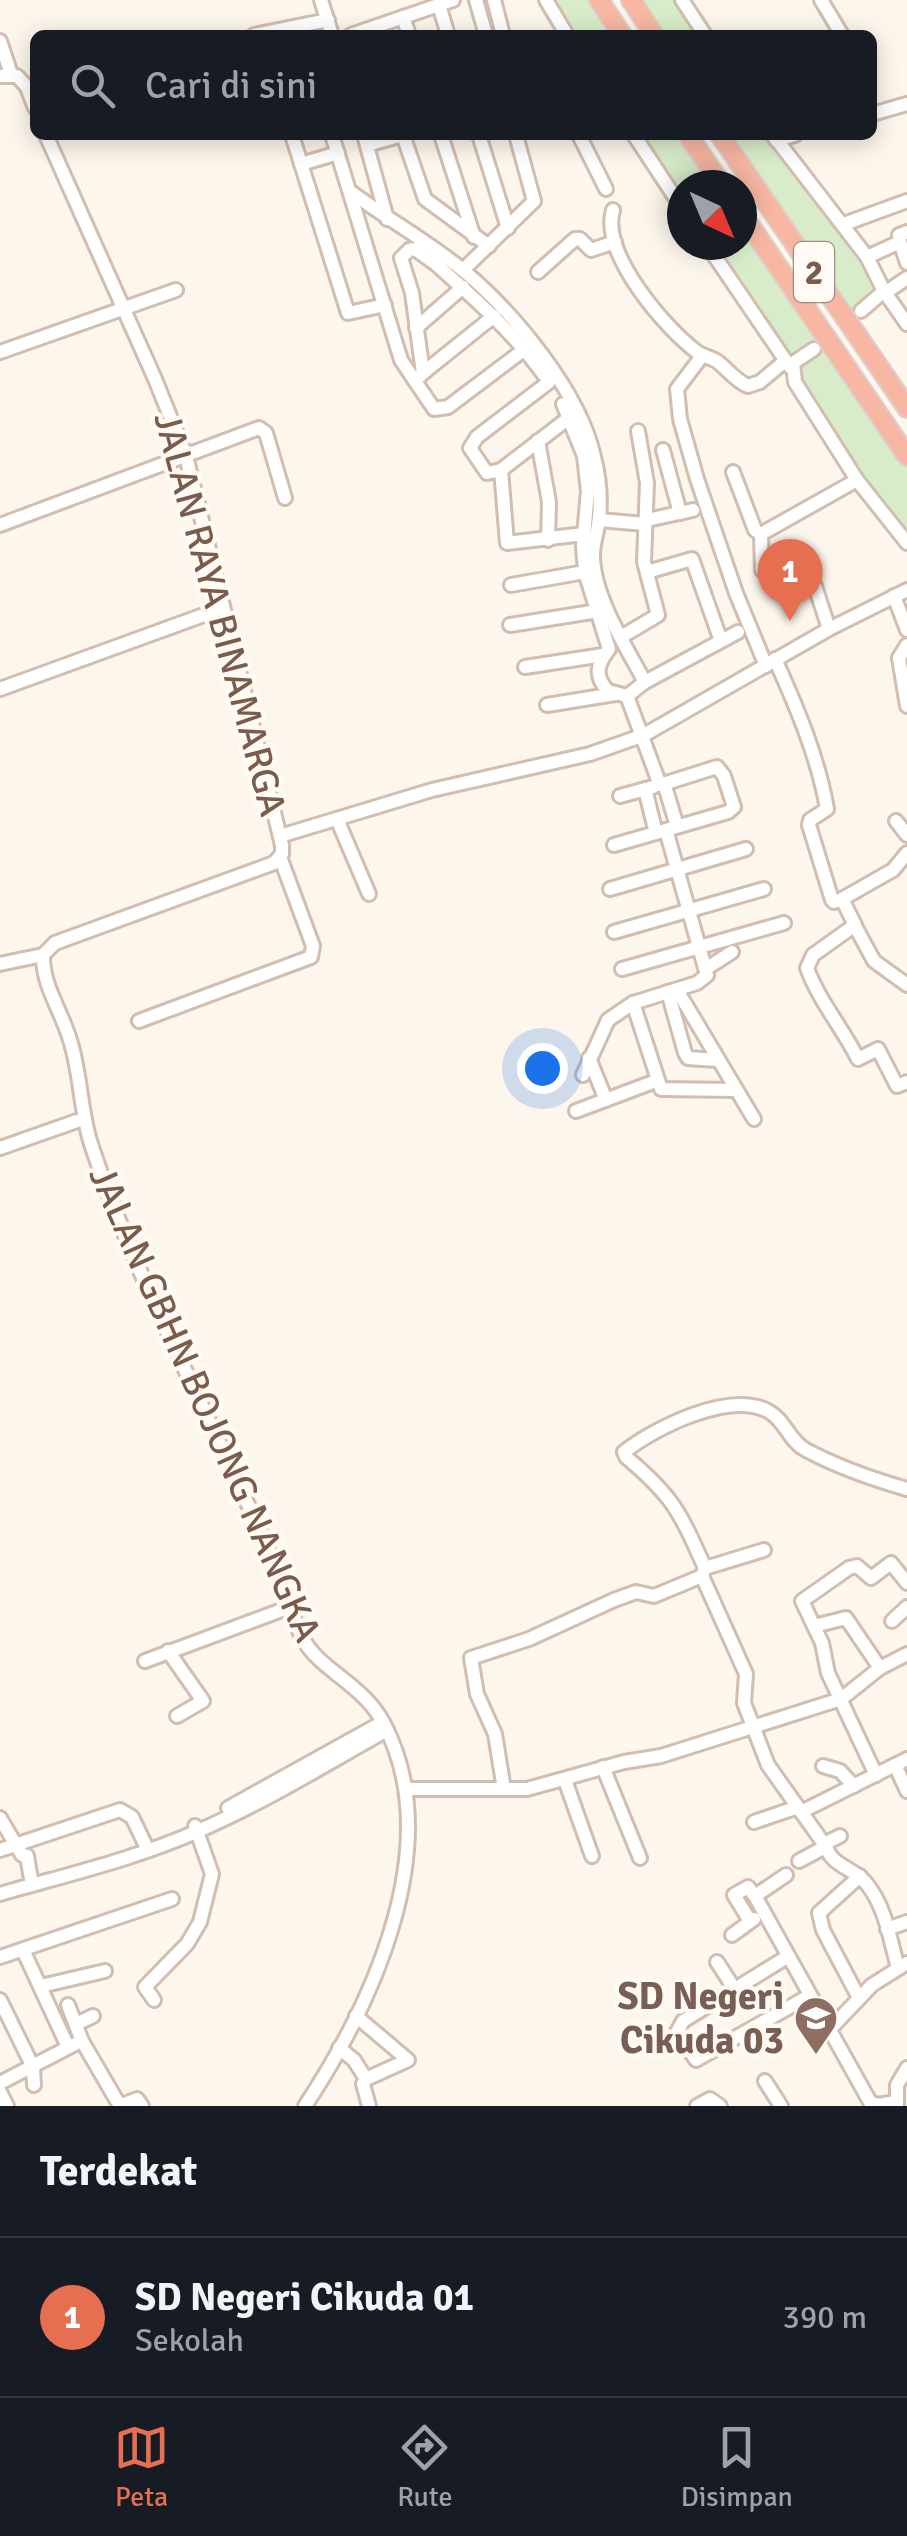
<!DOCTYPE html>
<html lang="id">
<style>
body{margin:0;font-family:Signika,sans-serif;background:#242831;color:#f1f3f6}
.compass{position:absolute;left:667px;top:170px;width:90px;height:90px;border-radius:50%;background:#171b24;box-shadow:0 5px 25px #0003;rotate:136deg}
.you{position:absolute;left:542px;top:1068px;width:35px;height:35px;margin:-25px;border:8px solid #fff;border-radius:50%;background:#1a73e8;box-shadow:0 0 0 15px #1a73e833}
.badge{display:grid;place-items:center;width:65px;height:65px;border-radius:50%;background:#e76f51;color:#fff;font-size:32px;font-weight:700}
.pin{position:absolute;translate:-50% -82px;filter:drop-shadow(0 2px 5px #0008)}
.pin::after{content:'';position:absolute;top:52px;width:35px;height:30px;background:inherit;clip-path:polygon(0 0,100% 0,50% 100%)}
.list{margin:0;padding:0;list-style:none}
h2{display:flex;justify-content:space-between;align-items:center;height:130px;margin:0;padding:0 40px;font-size:42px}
h2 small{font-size:32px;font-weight:400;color:#9ea1a6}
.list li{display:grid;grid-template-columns:65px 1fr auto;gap:30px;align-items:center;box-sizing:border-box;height:160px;padding:0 40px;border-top:2px solid #363941}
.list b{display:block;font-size:38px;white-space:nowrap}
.list p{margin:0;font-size:32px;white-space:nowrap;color:#9ea1a6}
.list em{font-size:32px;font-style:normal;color:#9ea1a6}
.icon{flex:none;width:55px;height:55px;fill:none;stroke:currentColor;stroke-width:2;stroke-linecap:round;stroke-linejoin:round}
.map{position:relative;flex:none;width:907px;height:2106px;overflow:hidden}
.search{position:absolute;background:#171b24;box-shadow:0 5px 25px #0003;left:30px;right:30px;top:30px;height:110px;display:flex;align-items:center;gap:25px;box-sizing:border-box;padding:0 35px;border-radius:15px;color:#9ea1a6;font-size:38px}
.sheet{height:290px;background:#171b24}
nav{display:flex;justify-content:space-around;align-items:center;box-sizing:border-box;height:140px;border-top:2px solid #363941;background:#171b24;font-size:28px;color:#9ea1a6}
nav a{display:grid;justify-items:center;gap:5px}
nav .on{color:#e76f51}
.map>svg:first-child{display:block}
.green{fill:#d8ecc9}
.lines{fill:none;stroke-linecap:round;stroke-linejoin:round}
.minor-casing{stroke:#d1beb0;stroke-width:18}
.highway-casing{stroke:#dad1cd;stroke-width:22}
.minor{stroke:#fff;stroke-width:12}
.highway{stroke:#f7b7a3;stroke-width:18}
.labels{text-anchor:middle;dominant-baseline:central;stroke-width:9;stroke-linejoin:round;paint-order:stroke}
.shield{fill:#fffaf3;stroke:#a28b7f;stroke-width:2.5}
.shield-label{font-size:35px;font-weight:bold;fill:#7a5c4d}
.street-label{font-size:38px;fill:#7a5c4d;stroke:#fffaf3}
.education-label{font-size:38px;font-weight:bold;fill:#785e54;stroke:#fffaf3;text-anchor:end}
</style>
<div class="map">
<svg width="907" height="2106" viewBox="0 0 907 2106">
<rect width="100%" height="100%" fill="#fdf6ec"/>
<g class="green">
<path d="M 546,0 L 599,0 L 622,35 L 567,35 Z"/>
<path d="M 631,0 L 683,0 L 705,35 L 654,35 Z"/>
<path d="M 634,135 L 689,135 L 723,185 L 682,185 L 682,207 Z"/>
<path d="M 721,135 L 773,135 L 884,291 L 848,322 Z"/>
<path d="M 742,213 L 907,456 L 907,543 L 857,480 L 708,245 L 742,245 Z"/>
</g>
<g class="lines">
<g class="minor-casing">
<g id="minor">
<path d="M 321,0 L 332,35"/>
<path d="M 476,0 L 486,35"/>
<path d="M 494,0 L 503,35"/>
<path d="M 546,0 L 567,35"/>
<path d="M 682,0 L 705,35"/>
<path d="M 821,0 L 842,35"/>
<path d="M 439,5 L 448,35"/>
<path d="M 403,17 L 409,35"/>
<path d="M 254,35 L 328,20"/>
<path d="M 351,35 L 453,0"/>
<path d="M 0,41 L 11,74"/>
<path d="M 0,76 L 17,76 L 27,87 L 35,108"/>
<path d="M 872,114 L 907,104"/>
<path d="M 292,135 L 348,313 L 385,305"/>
<path d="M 332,135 L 401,360 L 415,381"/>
<path d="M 364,135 L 387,219"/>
<path d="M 403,135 L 425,199 L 489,246"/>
<path d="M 441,135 L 474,237"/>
<path d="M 479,135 L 508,228"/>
<path d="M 579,135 L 606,189"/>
<path d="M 634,135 L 682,208"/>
<path d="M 773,135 L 867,257 L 884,291 L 907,324"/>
<path d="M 776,140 L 795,135"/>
<path d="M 367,145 L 402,135"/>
<path d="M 301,164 L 338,153"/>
<path d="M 351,192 C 387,219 429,242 464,271 C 514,313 580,392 594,457 C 599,476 601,498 599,518 C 598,530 593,543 593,555 C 593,596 626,647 645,682"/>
<path d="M 613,210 C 600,253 665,328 697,352 C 704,357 711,357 718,362 C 728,370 736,381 748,386 L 760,382 L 785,361"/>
<path d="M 844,224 L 907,201"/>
<path d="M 900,242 L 907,263"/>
<path d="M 707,245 L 790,367"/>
<path d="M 442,255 L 437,265 C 476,300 513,332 544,375"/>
<path d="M 867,257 L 900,242 L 899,235 L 907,232"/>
<path d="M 437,265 L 415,249 L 409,250 L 401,258 L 412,293 L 423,373 L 415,381 L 434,409 L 448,407 L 525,349"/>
<path d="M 463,270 L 534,201 L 516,135"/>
<path d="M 538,272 L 575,239 L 580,239 L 591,250 L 615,242"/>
<path d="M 885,293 L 907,278"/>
<path d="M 861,311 L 884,291"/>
<path d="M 416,328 L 463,287"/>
<path d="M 814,349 L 793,363 L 795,382 L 857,480 L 907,543"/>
<path d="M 0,352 L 176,290"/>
<path d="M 702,356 L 677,389 L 680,419 L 697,479 L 736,593 L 766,666"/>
<path d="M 423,373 L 494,316"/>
<path d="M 549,382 L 477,437 L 470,448 L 487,473 L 501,470 L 570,417"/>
<path d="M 563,404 L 584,456 L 588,491 L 583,546 L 585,572 L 609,649 C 598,663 593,675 608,691 L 627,696"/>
<path d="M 538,441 L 549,502 L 548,540"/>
<path d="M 663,450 L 680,513"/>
<path d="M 501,470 L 507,543 L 584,534"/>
<path d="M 733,472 L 755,530 L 761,534 L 857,480"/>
<path d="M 599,520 L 645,524"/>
<path d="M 647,520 L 693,510"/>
<path d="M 0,525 L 259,428 L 266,433 L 285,498"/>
<path d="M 761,534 L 762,570"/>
<path d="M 647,572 L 692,559 L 721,641"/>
<path d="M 511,585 L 585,572"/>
<path d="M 803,588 L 815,586 L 829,629"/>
<path d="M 894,596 L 907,630"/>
<path d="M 510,625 L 598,611"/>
<path d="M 621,637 L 658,615 L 644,562 L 647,483 L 638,431"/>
<path d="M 907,645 L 899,658 L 907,706"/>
<path d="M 775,659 C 797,708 818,757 827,809 L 810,820 L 809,825 L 832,900 L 834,902 L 842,899 L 855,925 L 813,955 L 807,968 C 819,1001 842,1027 858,1059 L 878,1049 L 897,1086 L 907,1082"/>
<path d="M 525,667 L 603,655"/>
<path d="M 0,689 L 223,608"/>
<path d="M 547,705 L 615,694"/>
<path d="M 664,783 L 677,826"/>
<path d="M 645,789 L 656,833"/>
<path d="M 620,796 L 653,787"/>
<path d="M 337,819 L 369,894"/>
<path d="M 896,821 L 907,835"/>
<path d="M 666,830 L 707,975 L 697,983 L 633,1003 L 661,1089 L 736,1090"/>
<path d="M 280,836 L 432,790 L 590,754 L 644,735 L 829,629 L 907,590"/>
<path d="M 614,845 L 728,812 L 734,807 L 724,776 L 717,767 L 660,785 L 627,696 L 645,682 L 738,632"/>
<path d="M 610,889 L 746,849"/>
<path d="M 842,899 L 893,870 L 907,853"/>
<path d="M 855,926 L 874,961 L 907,985"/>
<path d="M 614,932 L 764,889"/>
<path d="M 43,955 C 42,985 62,1012 70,1040 C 81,1074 80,1110 91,1144 C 129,1259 185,1367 235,1477 C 250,1509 266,1541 278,1574 C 286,1595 292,1617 302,1637 C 319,1671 363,1683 384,1724 C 447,1844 373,2003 305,2106"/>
<path d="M 43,955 L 55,943 L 274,863 L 282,854 L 282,845 L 186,456 L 155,379 L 46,135"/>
<path d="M 0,964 L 43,955"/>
<path d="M 707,968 L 732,952"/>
<path d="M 622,969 L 784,923"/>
<path d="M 677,990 L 754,1119"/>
<path d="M 668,992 L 685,1053 L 688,1058 L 717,1060"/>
<path d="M 139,1021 L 311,957 L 313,946 L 280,857"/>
<path d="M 589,1058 L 606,1100"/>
<path d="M 583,1075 L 608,1020 L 633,1003"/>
<path d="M 576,1111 L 656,1081"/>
<path d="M 0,1148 L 77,1121"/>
<path d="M 705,1568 L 764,1550"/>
<path d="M 892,1621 L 907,1607"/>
<path d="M 814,1626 L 846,1618 L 880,1668"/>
<path d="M 168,1651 L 203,1701 L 177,1716"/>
<path d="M 145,1661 L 290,1607"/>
<path d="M 895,1765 L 907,1791"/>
<path d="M 823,1766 L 840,1771 L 854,1786"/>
<path d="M 603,1767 L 640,1858"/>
<path d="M 876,1775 L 828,1673 L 822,1643 L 802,1601 L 849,1568 L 857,1566 L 871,1578 L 891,1563 L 907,1583"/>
<path d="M 565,1780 L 592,1856"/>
<path d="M 408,1789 L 527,1789 L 624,1762 L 661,1756 L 841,1699 L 880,1668 L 907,1654"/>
<path d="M 504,1789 L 495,1734 L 477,1694 L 471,1658 L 529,1639 L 614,1600 L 636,1592 L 654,1596 L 702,1576"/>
<path d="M 228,1808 L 383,1722"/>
<path d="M 801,1812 L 907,1759"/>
<path d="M 0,1818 L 22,1855 L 27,1856 L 32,1885"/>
<path d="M 754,1822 L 798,1807"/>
<path d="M 840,1836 L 824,1844 L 768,1765 L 744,1703 L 746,1674 L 702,1576 L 705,1568 C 680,1513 674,1497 626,1457 L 624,1452 C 656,1427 729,1391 768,1411 C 785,1420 789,1441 806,1450 C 838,1467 872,1479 907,1489"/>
<path d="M 826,1845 C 829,1865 854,1868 866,1883 C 886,1907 890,1940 898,1968"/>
<path d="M 0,1850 L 120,1810 L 132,1817 L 145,1844"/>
<path d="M 799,1861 L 825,1847"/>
<path d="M 786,1875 L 755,1896 L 870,2102 L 878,2105 L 896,2102"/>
<path d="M 0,1894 C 66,1875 135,1859 198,1831 C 263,1803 325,1765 387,1730"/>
<path d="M 750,1921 L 734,1895 L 748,1887 L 755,1896"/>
<path d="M 887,1929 L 907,1922"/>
<path d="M 732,1935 L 754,1919"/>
<path d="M 23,1950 L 68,2047"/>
<path d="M 0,1957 L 172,1899"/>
<path d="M 787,1957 L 683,2021 L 677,2032 L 696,2060 L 809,1996"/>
<path d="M 717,1962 L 734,1988"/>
<path d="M 41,1986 L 105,1971"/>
<path d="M 859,1998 L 823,1930 L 819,1913 L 860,1876"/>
<path d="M 0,2000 L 33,2067 L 34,2085"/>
<path d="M 154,2000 L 145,1987 L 187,1944 L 200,1922 L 212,1874 L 195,1826"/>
<path d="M 68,2005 L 82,2041 L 117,2101 L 122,2105 L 137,2099 L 142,2106"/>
<path d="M 356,2016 L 408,2060 L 366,2079 L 363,2084 L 369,2106"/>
<path d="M 76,2024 L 93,2016"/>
<path d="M 830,2029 L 872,1985 L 907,1963"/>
<path d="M 339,2048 L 354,2060 L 366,2079"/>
<path d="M 765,2081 L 781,2106"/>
<path d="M 0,2083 L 75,2044"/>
<path d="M 0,2092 L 7,2106"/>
<path d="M 697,2106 L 710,2099 L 720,2106"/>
<path d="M 897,2106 L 897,2085 L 907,2068"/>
</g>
</g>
<g class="highway-casing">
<g id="highway">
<path d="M 599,0 L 622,35"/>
<path d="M 631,0 L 654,35"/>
<path d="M 688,135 L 722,185"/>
<path d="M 720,135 L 907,408"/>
<path d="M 742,214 L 907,456"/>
</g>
</g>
<use href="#minor" class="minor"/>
<use href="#highway" class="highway"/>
</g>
<defs>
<g id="school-pin" transform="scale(2.25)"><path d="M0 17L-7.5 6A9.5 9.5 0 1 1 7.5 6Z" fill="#8d6e63" stroke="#fffaf3"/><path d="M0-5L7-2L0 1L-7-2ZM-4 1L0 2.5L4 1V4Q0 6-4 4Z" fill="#fff"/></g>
</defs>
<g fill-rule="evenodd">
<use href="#school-pin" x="816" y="2018"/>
</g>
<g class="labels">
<rect class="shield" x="794" y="242" width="40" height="60" rx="8"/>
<g class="shield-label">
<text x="814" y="272">2</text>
</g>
<g class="street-label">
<text transform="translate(220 614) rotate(75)">JALAN RAYA BINAMARGA</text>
<text transform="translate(205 1404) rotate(66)">JALAN GBHN BOJONG NANGKA</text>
</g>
<g class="education-label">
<text x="784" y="1996">SD Negeri<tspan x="784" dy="44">Cikuda 03</tspan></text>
</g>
</g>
</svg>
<svg class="compass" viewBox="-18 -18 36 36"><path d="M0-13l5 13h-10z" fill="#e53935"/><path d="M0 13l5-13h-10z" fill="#9ea1a6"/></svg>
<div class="you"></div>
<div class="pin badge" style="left:790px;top:621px">1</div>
<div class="search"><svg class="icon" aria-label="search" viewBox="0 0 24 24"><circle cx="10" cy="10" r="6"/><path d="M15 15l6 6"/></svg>Cari di sini</div>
</div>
<section class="sheet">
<h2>Terdekat<small></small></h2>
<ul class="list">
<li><span class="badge">1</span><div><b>SD Negeri Cikuda 01</b><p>Sekolah</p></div><em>390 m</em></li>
</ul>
</section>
<nav>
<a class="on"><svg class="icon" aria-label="map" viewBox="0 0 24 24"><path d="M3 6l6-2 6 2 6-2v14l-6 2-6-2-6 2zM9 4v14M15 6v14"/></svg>Peta</a>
<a><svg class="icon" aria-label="directions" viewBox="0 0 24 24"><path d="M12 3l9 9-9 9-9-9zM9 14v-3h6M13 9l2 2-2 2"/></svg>Rute</a>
<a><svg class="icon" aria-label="saved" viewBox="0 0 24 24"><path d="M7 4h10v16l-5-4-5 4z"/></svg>Disimpan</a>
</nav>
